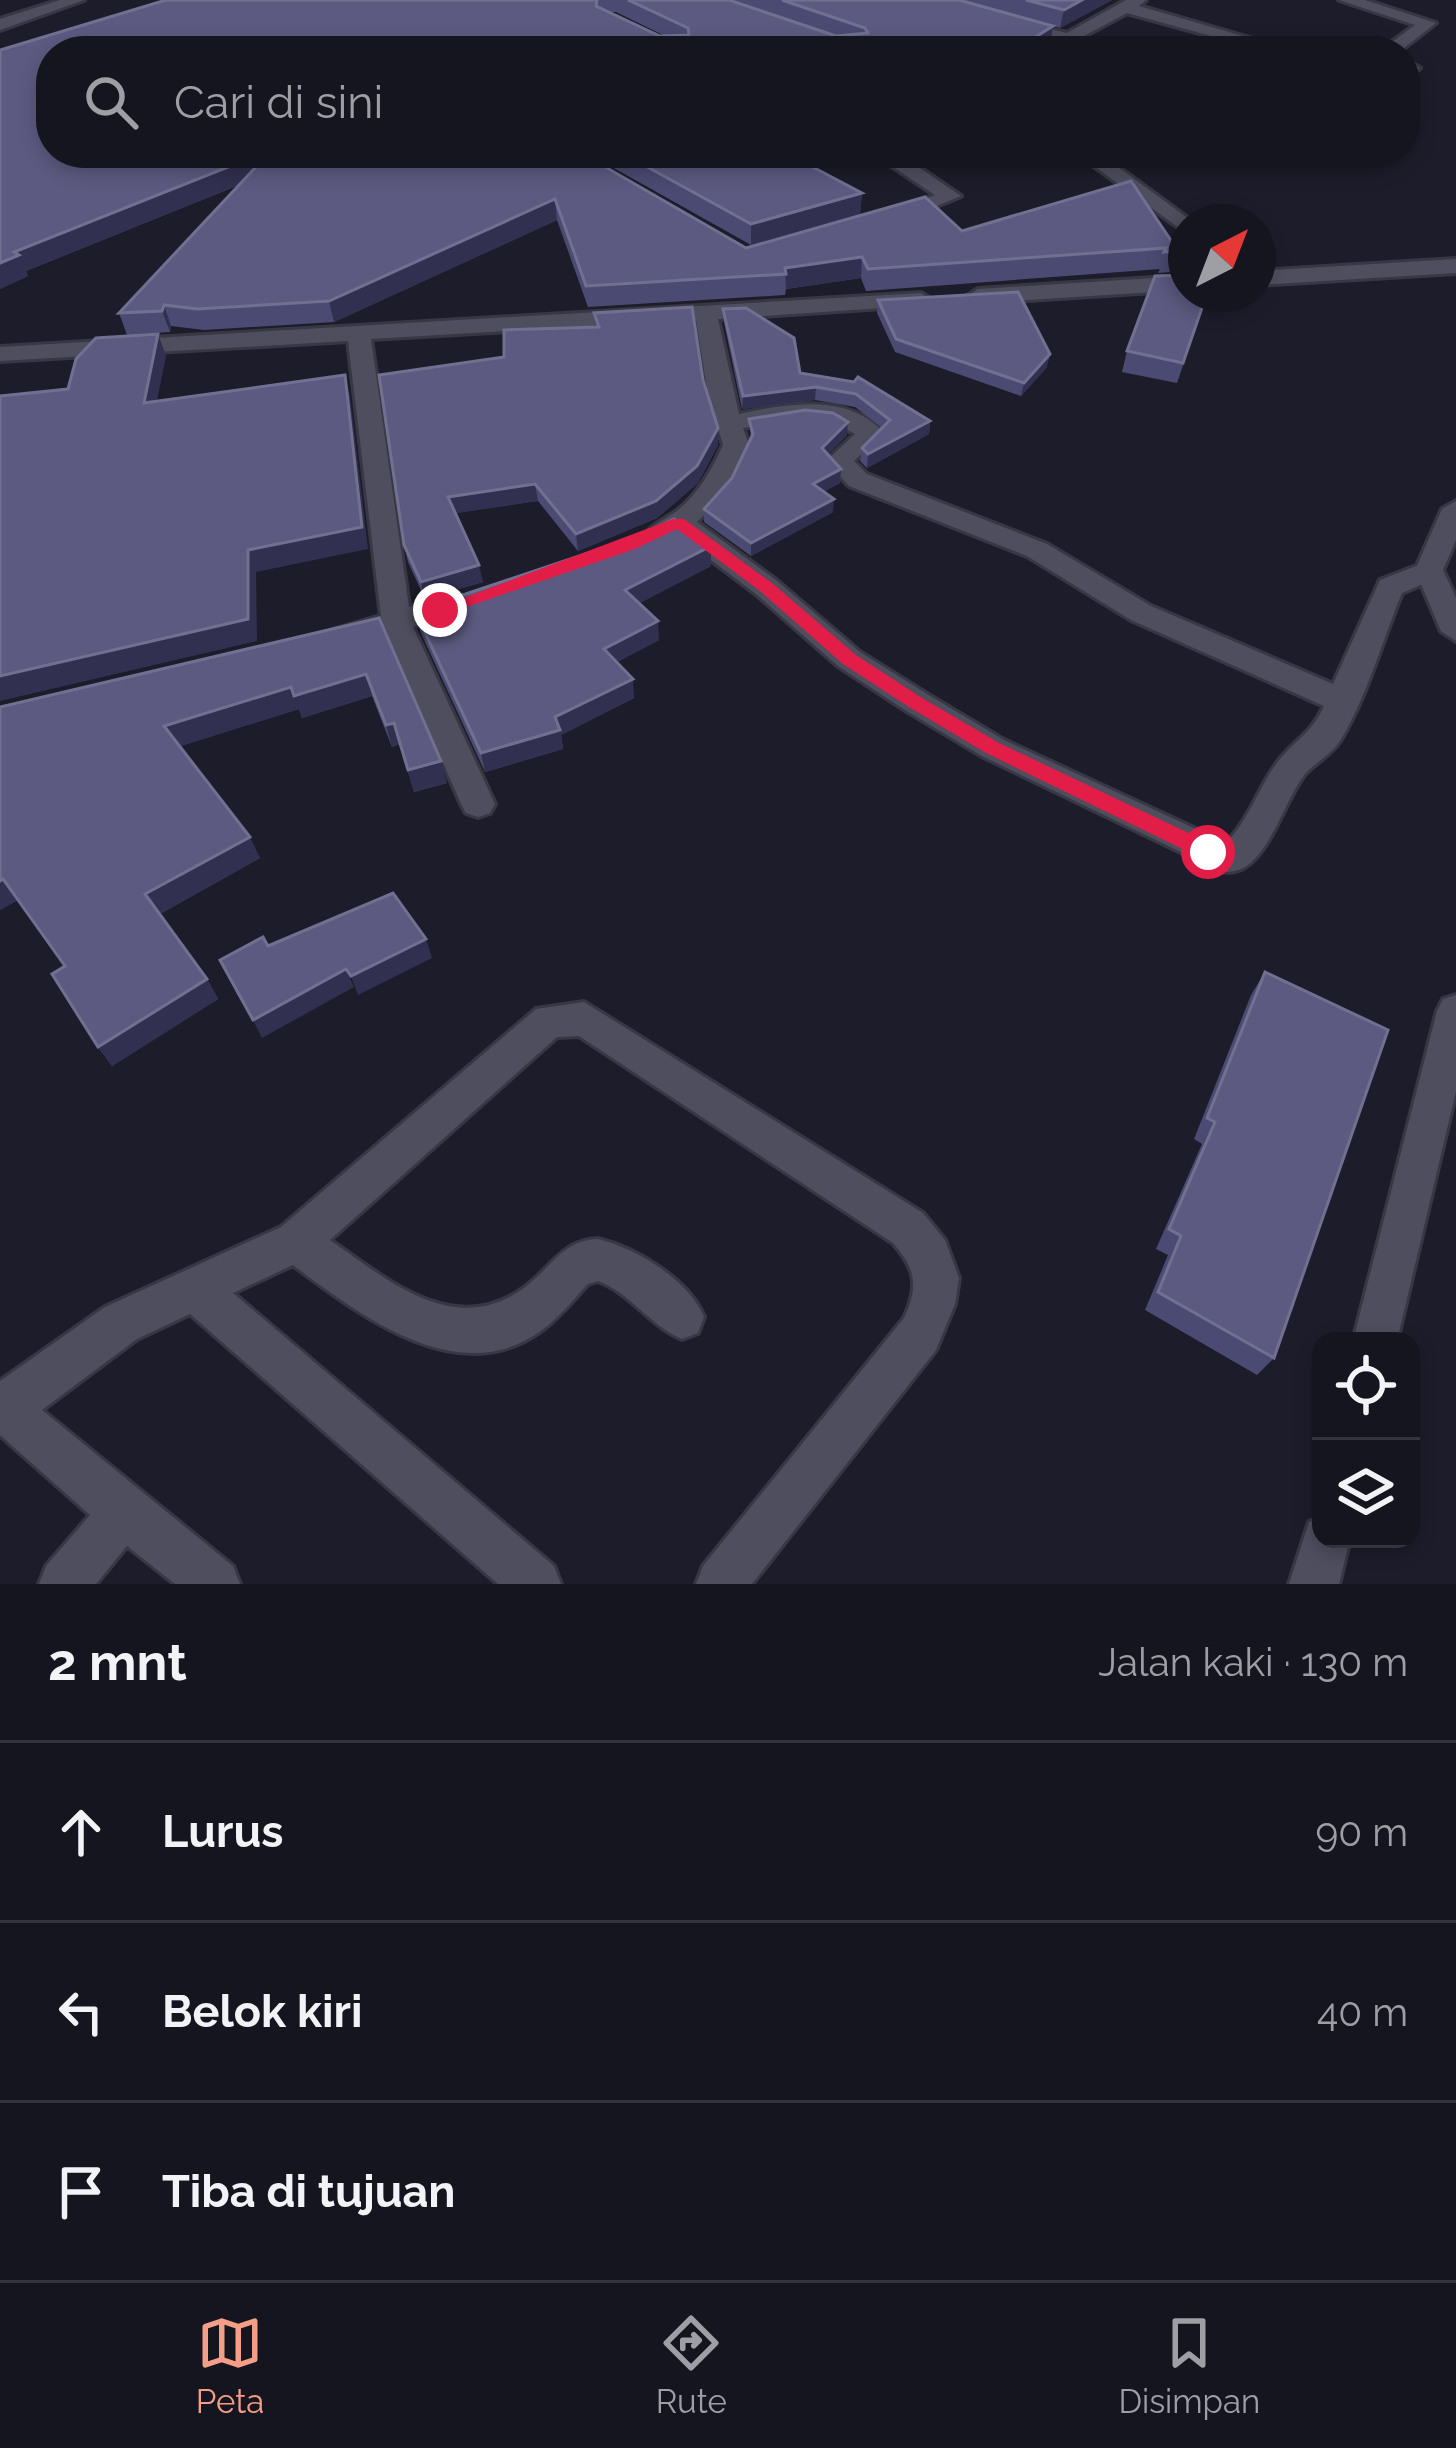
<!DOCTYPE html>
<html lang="id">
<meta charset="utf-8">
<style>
body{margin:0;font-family:Raleway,sans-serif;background:#1e1e29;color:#f1f3f6}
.controls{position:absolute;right:36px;bottom:36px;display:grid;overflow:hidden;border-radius:24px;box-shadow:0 6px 18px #0003}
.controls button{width:108px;height:108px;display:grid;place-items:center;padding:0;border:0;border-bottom:3px solid #34343e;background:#151520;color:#f1f3f6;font:60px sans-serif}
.compass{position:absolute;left:1168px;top:204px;width:108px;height:108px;border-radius:50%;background:#151520;box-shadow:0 6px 18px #0003;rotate:42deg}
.stop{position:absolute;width:36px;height:36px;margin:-27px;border:9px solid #e11d48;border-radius:50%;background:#fff}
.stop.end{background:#e11d48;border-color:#fff;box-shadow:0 3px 12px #0008}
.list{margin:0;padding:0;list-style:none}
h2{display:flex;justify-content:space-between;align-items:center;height:156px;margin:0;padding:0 48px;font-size:51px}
h2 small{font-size:39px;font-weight:400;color:#9d9fa5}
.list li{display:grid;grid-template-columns:78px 1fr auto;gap:36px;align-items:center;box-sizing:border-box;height:180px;padding:0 48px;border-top:3px solid #34343e}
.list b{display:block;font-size:45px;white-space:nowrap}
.list em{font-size:39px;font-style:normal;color:#9d9fa5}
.icon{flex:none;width:66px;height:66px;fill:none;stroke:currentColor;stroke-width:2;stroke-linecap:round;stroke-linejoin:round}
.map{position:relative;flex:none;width:1456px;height:1584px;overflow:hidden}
.search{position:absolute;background:#151520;box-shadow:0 6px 18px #0003;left:36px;right:36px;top:36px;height:132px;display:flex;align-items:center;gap:30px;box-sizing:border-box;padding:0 42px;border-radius:48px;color:#9d9fa5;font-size:45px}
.sheet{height:696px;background:#151520}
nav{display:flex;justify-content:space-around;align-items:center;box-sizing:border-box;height:168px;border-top:3px solid #34343e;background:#151520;font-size:33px;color:#9d9fa5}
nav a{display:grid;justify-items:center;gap:6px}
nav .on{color:#f49e88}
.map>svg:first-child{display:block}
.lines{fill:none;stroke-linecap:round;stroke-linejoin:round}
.minor-casing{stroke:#383743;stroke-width:6}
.secondary-casing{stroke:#383743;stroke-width:6}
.minor{fill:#4e4e5f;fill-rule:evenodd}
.secondary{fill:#4e4e5f;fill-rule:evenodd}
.wall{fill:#4b4a72;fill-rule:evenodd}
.shaded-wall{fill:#323050}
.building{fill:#5c5a80;stroke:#717091;stroke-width:3}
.route{fill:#e11d48}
</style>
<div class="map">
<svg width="1456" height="1584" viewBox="0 0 1456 1584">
<rect width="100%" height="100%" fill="#1c1c2b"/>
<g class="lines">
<g class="minor-casing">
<g id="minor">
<path d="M 60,0 L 84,0 L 0,30 L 0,19 Z"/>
<path d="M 1126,0 L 1146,0 L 1139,6 L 1294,51 L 1266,51 L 1127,13 L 1069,44 L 1000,25 L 1008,20 L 1067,33 Z"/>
<path d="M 1339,0 L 1365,0 L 1436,23 L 1400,51 L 1380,51 L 1415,25 Z"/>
<path d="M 1405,59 L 1420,68 L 1405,81 Z"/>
<path d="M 1076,153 L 1099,153 L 1193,222 L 1186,222 L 1186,233 Z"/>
<path d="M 887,155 L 901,155 L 961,196 L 900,221 L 886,221 L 886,213 L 935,195 L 887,163 Z"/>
<path d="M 1456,259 L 1456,273 L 1258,285 L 1258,271 Z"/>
<path d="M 1186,276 L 1186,290 L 978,303 L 967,296 L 978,289 Z"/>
<path d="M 921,293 L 932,300 L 929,305 L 718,319 L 739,414 C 785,404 848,392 884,433 L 854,461 L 867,474 L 1047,544 L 1151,606 L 1333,684 L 1380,580 L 1429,561 L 1443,570 L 1439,577 L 1402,593 C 1382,641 1367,697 1340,741 C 1332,754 1316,762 1306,773 C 1282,800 1264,885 1218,870 L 982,756 L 905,710 L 838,666 L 756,594 L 678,535 L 660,542 L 650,539 L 646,533 C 655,523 667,518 678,510 C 699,493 712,469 723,445 L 708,395 L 696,320 L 371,339 L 409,607 L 458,593 L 473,603 L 468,610 L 413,627 L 495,804 L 490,813 L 478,817 L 466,813 L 461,804 L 387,634 L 341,648 L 326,638 L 330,631 L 381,616 L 348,341 L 0,361 L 0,347 ZM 804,419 L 833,422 L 855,434 L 826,461 L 849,486 L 1027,556 L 1131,620 L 1324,706 C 1313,731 1297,739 1280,759 C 1259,785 1250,819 1226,843 L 1004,740 L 927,694 L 860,652 L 776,580 L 697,522 C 720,501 736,474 749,445 L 743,428 Z"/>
<path d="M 584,1002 L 923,1213 L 945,1240 L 959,1278 L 955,1304 L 936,1350 L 752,1584 L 696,1584 L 703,1566 L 904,1318 C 919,1286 916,1269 893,1243 L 579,1036 L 557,1037 L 330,1240 C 395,1286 465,1345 537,1277 C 556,1259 568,1240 598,1239 C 636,1248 689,1280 704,1317 L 698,1333 L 682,1339 C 650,1326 631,1293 598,1281 L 588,1284 C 573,1300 560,1317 542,1330 C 459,1392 360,1315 293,1265 L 233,1293 L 554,1566 L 561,1584 L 498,1584 L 190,1314 L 137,1339 L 42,1410 L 233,1566 L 240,1584 L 175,1584 L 127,1546 L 96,1584 L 39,1584 L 46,1566 L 90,1515 L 0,1435 L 0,1381 L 105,1307 L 281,1227 L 536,1009 Z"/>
</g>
</g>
<g class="secondary-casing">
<g id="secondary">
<path d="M 1456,501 L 1456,540 L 1443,570 L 1456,598 L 1456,641 L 1441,631 L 1415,570 L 1442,509 Z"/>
<path d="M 1456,995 L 1456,1091 L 1397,1341 L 1353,1341 L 1437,1011 L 1443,999 Z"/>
<path d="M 1321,1517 L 1321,1539 L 1350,1539 L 1339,1584 L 1289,1584 L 1309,1522 Z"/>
</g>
</g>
<use href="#minor" class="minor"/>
<use href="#secondary" class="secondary"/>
</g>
<g class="wall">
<path d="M 164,0 L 1112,0 L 1060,28 L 1053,26 L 1050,45 L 1040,51 L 51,51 L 51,153 L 581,153 L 746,248 L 925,197 L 962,231 L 1131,181 L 1178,251 L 1172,272 L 1158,273 L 1160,269 L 866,291 L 861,278 L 786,289 L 785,295 L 588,307 L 557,220 L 334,322 L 204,330 L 171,326 L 170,332 L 127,335 L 119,313 L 239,185 L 26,271 L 28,276 L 0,289 L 0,50 ZM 610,12 L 616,12 L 665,36 L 660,36 Z"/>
<path d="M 587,153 L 786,153 L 862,193 L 860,214 L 751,245 Z"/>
<path d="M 878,300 L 1047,367 L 1021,396 L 895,352 L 877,313 Z"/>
<path d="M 723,309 L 800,373 L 930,421 L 929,434 L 867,468 L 860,461 L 862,448 L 882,428 L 855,407 L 815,400 L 742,409 L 724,322 Z"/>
<path d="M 594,313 L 703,380 L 718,428 L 718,445 L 698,483 L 657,518 L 578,551 L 538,501 L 455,513 L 483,582 L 425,599 L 408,562 L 404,545 L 504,357 L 595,327 Z"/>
<path d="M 1200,316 L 1177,383 L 1122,372 L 1127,351 Z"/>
<path d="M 749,419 L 847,435 L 828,454 L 841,469 L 840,483 L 823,492 L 833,512 L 751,556 L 704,522 L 704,509 L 732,478 L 751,439 Z"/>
<path d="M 711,546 L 711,566 L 639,603 L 659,640 L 617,662 L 634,698 L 561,735 L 563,749 L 485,772 L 420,631 L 415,611 Z"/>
<path d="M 379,618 L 447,783 L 414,792 L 400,744 L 392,747 L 372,696 L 302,718 L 299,709 L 180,746 L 260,858 L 160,914 L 207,979 L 218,999 L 112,1066 L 98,1047 L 65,966 L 18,900 L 0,910 L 0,707 Z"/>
<path d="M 1265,972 L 1274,1358 L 1257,1375 L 1145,1310 L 1168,1255 L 1156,1249 L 1202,1144 L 1194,1139 L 1251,995 Z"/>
</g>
<g class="shaded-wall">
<path d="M 1082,0 L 1112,0 L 1060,28 L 1064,10 Z"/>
<path d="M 1053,26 L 1050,45 L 1040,51 L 1004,51 Z"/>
<path d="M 263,153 L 274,153 L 278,169 L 26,271 L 28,276 L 0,289 L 0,263 L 14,252 Z"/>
<path d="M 862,193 L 860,214 L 751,245 L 751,224 Z"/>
<path d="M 555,199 L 557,220 L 334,322 L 329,301 Z"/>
<path d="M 862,257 L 861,278 L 786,289 L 785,268 Z"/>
<path d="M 164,305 L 171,326 L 170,332 L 162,311 Z"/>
<path d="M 158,334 L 166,356 L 152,425 L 144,403 Z"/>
<path d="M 1050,354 L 1047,367 L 1021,396 L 1024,383 Z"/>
<path d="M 345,375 L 350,396 L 368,549 L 256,572 L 257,641 L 0,701 L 0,676 L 248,550 Z"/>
<path d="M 816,387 L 815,400 L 742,409 L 743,396 Z"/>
<path d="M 930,421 L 929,434 L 867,468 L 868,454 Z"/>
<path d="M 848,422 L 847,435 L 821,461 L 822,448 Z"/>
<path d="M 718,428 L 718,445 L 698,483 L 657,518 L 578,551 L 576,534 Z"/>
<path d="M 841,469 L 840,483 L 812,498 L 813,484 Z"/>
<path d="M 535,484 L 538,501 L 451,514 L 448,497 Z"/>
<path d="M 834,499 L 833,512 L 751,556 L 751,543 Z"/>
<path d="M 711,546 L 711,566 L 627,610 L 625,590 Z"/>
<path d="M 479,565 L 483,582 L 425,599 L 421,582 Z"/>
<path d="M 658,621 L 659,640 L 606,668 L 604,649 Z"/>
<path d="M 366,674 L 372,696 L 302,718 L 299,709 L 175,748 L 164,726 L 291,687 Z"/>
<path d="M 633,679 L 634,698 L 561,735 L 563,749 L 485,772 L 481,753 Z"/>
<path d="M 394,723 L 400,744 L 392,747 L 386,725 Z"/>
<path d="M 441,761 L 447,783 L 414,792 L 408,770 Z"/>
<path d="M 250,837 L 260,858 L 158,915 L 145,894 Z"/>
<path d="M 3,879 L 18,900 L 0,910 L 0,881 Z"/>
<path d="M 426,939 L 432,958 L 358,995 L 351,976 Z"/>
<path d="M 346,969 L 354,987 L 262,1038 L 253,1020 Z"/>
<path d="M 207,979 L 218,999 L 112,1066 L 98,1047 Z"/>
</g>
<g class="building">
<path d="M 166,0 L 597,0 L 596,6 L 660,36 L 689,35 L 688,28 L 628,0 L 729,0 L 836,36 L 868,33 L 865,28 L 782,0 L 959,0 L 1053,26 L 1026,43 L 1004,51 L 51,51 L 51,153 L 263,153 L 14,252 L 19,255 L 0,263 L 0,50 Z"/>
<path d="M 1026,0 L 1082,0 L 1064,10 Z"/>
<path d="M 269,153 L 581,153 L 746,248 L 925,197 L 962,231 L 1131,181 L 1178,251 L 1164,252 L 1166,248 L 868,269 L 862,257 L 785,268 L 786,274 L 586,286 L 555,199 L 329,301 L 197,309 L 164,305 L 162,311 L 119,313 Z"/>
<path d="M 622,153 L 786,153 L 862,193 L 751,224 Z"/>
<path d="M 1186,275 L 1186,294 L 1205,294 L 1206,296 L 1183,363 L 1127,351 L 1155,276 Z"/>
<path d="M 1018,292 L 1050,354 L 1024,383 L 896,339 L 878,300 Z"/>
<path d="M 692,307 L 703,380 L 718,428 L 697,466 L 656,501 L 576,534 L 535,484 L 448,497 L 479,565 L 421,582 L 404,545 L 379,375 L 504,357 L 504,330 L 599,327 L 594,313 Z"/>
<path d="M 746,308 L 794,338 L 800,373 L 854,382 L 858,377 L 930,421 L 868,454 L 862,448 L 890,420 L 856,394 L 816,387 L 743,396 L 723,309 Z"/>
<path d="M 158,334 L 144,403 L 345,375 L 362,527 L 248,550 L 248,619 L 0,676 L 0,396 L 68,389 L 76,359 L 96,338 Z"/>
<path d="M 805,410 L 833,413 L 848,422 L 822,448 L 841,469 L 813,484 L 834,499 L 751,543 L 704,509 L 732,478 L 753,434 L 749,419 Z"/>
<path d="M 674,519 L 711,546 L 625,590 L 658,621 L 604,649 L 633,679 L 555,717 L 560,730 L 481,753 L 415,611 L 639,536 Z"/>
<path d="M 379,618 L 441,761 L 408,770 L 394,723 L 386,725 L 366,674 L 294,696 L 291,687 L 164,726 L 250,837 L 145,894 L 207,979 L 98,1047 L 52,974 L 65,966 L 3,879 L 0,881 L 0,707 Z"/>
<path d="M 393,893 L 426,939 L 351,976 L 346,969 L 253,1020 L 220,960 L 263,937 L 268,946 Z"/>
<path d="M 1265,972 L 1388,1030 L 1274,1358 L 1158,1292 L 1181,1236 L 1169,1229 L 1215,1122 L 1207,1118 Z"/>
</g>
<path class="route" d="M 673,519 L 684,519 L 772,583 L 856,655 L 922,698 L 999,743 L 1216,846 L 1216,858 L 1201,858 L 986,753 L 909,707 L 843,664 L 760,591 L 677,529 L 635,549 L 446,614 L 432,610 Z"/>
</svg>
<div class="controls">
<button><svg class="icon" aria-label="locate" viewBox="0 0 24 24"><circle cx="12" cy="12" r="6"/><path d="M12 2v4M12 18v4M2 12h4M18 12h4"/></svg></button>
<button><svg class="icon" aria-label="layers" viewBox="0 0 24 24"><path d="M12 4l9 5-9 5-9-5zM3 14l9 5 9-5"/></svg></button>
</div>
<svg class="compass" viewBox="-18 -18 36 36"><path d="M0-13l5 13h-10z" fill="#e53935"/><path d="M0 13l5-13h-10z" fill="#9d9fa5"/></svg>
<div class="stop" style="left:1208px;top:852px"></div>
<div class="stop end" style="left:440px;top:610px"></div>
<div class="search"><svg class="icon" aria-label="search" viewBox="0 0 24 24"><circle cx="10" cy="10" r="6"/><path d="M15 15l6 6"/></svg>Cari di sini</div>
</div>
<section class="sheet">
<h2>2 mnt<small>Jalan kaki · 130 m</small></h2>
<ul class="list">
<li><svg class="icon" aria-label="ahead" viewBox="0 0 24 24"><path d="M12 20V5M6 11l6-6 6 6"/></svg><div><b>Lurus</b></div><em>90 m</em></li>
<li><svg class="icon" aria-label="left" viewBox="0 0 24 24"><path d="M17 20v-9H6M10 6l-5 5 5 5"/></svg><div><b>Belok kiri</b></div><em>40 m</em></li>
<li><svg class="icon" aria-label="arrive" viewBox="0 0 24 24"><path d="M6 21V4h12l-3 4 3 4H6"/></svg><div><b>Tiba di tujuan</b></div></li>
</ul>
</section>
<nav>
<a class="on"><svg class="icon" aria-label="map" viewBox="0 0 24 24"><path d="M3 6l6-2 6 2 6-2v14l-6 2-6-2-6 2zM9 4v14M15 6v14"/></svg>Peta</a>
<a><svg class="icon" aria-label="directions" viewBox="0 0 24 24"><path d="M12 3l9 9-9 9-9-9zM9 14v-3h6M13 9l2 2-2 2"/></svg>Rute</a>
<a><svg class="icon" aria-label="saved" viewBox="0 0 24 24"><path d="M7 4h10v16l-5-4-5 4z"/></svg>Disimpan</a>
</nav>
